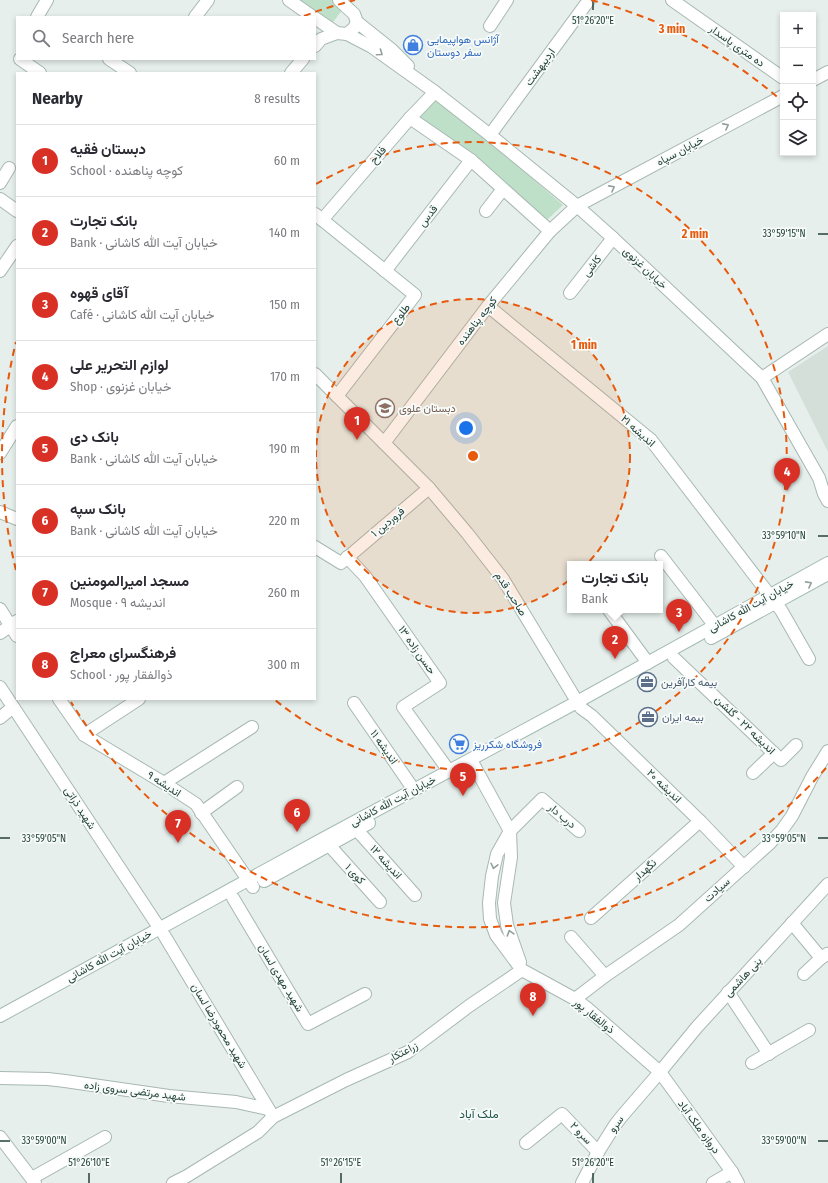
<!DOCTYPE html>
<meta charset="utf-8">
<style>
body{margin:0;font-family:"Fira Sans Condensed",Vazirmatn,sans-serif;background:#f2f2f3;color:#2b2b33}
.controls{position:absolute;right:12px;top:12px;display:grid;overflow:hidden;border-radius:0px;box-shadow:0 2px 6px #0003}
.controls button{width:36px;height:36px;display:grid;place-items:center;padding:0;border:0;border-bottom:1px solid #e1e1e2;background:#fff;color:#2b2b33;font:20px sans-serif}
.you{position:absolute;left:466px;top:428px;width:14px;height:14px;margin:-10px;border:3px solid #fff;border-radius:50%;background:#1a73e8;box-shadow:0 0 0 6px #1a73e833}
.badge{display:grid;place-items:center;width:26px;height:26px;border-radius:50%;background:#d93025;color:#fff;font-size:13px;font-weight:700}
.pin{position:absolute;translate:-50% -33px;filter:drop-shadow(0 1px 2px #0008)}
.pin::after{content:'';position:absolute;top:21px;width:14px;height:12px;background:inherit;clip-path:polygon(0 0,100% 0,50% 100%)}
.popup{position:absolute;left:567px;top:561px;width:96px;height:52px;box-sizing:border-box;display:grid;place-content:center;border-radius:0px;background:#fff;filter:drop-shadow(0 1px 3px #0005);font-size:13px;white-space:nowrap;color:#7c7c81}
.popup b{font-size:15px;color:#2b2b33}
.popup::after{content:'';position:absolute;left:50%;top:100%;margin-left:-8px;border:8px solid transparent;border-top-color:#fff}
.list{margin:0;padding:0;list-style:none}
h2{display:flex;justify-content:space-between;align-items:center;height:52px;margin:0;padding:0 16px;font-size:17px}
h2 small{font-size:13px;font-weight:400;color:#7c7c81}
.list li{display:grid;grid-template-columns:26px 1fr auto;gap:12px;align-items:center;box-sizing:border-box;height:72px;padding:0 16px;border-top:1px solid #e1e1e2}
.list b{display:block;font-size:15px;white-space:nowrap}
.list p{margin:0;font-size:13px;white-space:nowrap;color:#7c7c81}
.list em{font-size:13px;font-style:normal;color:#7c7c81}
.icon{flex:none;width:22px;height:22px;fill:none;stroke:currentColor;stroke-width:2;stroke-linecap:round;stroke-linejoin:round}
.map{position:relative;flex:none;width:828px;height:1183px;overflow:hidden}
.search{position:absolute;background:#fff;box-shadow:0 2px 6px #0003;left:16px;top:16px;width:300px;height:44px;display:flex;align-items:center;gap:10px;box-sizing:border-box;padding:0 14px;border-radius:0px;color:#7c7c81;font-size:15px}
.panel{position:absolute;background:#fff;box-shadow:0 2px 6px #0003;left:16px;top:72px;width:300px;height:628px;border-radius:0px}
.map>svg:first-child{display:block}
.built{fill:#d4dfda}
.green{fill:#bfe0c8}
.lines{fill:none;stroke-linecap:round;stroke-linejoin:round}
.minor-casing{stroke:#a8b8b2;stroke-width:14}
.tertiary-casing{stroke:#a8b8b2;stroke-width:14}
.secondary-casing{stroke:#a4bbb3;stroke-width:14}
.minor{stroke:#fff;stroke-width:12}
.tertiary{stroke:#fff;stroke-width:12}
.secondary{stroke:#fff;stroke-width:12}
.oneway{stroke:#92a09c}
.ticks{fill:none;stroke:#24423a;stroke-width:1.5}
.ring{fill:none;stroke:#e8590c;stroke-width:2;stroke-dasharray:7 5}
.labels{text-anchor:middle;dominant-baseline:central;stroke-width:3.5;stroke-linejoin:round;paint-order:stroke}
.shop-label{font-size:11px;fill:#366cbe;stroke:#f7fbf9;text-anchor:start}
.street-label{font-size:11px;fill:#24423a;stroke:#f7fbf9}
.education-label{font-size:11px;fill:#785e54;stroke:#f7fbf9;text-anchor:start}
.service-label{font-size:11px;fill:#4e5e75;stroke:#f7fbf9;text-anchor:start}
.neighbourhood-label{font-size:12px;fill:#1f5548;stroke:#f7fbf9}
.ticks-label{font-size:10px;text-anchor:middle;fill:#24423a;stroke:#f7fbf9;stroke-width:3.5;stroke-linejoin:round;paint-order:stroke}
.centre{fill:#e8590c;stroke:#f7fbf9;stroke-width:2}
.ring-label{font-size:12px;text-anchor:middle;font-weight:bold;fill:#e8590c;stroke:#f7fbf9;stroke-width:3.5;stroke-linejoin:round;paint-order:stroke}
</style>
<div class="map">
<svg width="828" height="1183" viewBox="0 0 828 1183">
<rect width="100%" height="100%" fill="#e6efeb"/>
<path class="built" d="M 828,346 L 828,452 L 788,372 Z"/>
<g class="green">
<path d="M 300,0 L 337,0 L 345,6 L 331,25 Z"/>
<path d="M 438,97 L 563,205 L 546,221 L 419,118 Z"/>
</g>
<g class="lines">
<g class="minor-casing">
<g id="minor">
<path d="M 672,0 L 783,78"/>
<path d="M 37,17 L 47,0"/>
<path d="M 195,17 L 208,0"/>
<path d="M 490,26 L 507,0"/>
<path d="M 315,46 L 321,39 L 337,33"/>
<path d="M 20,59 L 40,73"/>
<path d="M 109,59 L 130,73"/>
<path d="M 291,73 L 303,59"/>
<path d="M 813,80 L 828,72"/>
<path d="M 410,118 L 471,160 L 550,231"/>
<path d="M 490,135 L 589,0"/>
<path d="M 0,183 L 9,168"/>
<path d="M 0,199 L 17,211"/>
<path d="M 486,211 L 503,189"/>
<path d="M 315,214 L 415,295 L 337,396"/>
<path d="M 322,220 L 410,118 L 435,92"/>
<path d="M 0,271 L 17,246"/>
<path d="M 385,271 L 471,160"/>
<path d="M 570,293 L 613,238"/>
<path d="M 488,306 L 651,440 L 781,610 L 809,659"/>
<path d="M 315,374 L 429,488 L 467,533 L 503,579 L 581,708 L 592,716 L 700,821 L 744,867"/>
<path d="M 762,378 L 828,334"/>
<path d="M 384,443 L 488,306 L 550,231 L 577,206 L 783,96"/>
<path d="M 0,453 L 17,426"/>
<path d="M 0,512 L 17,519"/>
<path d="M 315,547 L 341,563 L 429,488"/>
<path d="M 661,556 L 715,626"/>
<path d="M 347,557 L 365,576 L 440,683 L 403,707 L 449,771"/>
<path d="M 0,609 L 10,625"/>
<path d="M 609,610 L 648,663"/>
<path d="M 0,633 L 17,621"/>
<path d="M 674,658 L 781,760 L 796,745"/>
<path d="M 0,687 L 160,929"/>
<path d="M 354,703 L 414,790"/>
<path d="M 0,718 L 13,707"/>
<path d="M 84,735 L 139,699"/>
<path d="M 753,773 L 774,753"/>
<path d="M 164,783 L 252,727"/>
<path d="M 201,813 L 237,787"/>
<path d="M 357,830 L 415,895"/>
<path d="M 510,831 L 542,799 L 579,831"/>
<path d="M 329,845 L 380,902"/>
<path d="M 233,898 L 308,1024 L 365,994"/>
<path d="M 591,918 L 700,821"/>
<path d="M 792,923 L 821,958 L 827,954 L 828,955"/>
<path d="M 164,935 L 271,1113"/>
<path d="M 571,937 L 605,976"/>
<path d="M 804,974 L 821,958"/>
<path d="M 728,992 L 769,1054"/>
<path d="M 575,999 L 605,976 L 679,925 L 770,843 L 782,830 L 792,816 L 812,777 L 828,751"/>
<path d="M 752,1063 L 809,1030"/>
<path d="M 0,1078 L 48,1079 L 65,1081 L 169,1096 L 236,1102 L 268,1109"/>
<path d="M 0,1137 L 35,1183"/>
<path d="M 526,1143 L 562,1114 L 598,1152"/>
<path d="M 32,1178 L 105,1137"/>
<path d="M 582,1183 L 598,1152 L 615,1125 L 622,1116 L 660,1072 L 697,1027 L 828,884"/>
<path d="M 713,1183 L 732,1172"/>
</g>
</g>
<g class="tertiary-casing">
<g id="tertiary">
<path d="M 289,0 L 313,17"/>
<path d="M 315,18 L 337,33 L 347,34 L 354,28 L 357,22 L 354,14 L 339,0"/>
<path d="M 357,22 L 392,50 L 408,66"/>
<path d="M 347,34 L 372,47 L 435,92 L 490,135 L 577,206 L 613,238 L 762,378 L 819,478 L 824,494 L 828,501"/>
<path d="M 10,625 L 17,636"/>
<path d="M 59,699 L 84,735 L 164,783 L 196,804 L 253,887"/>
<path d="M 471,760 L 510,831 L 511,857 L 504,903 L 507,925 L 520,962"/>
<path d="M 510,831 L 497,854 L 492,876 L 489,903 L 490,919 L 496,935 L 522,970 L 575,999 L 587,1008 L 660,1072 L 732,1172 L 738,1183"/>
<path d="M 173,1183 L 187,1176 L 258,1132 L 273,1117 L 346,1080 L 408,1052 L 469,1006 L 522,970"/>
</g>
</g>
<g class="secondary-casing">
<g id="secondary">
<path d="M 711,638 L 828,574"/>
<path d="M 264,881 L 369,823"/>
<path d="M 0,1016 L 319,841 L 577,702 L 828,563"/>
</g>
</g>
<use href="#minor" class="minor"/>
<use href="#tertiary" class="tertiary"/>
<use href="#secondary" class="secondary"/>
</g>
<defs><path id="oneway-chevron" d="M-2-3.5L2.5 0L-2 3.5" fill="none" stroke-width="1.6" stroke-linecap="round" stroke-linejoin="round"/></defs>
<g class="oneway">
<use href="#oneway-chevron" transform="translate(380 53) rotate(35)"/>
<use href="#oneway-chevron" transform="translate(726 126) rotate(-28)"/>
<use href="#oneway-chevron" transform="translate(612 188) rotate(-28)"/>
<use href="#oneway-chevron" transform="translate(809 584) rotate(-28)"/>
<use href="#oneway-chevron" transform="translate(494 866) rotate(103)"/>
<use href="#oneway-chevron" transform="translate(510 933) rotate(-107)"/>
</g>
<path class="ticks" d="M 593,0 L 593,10M 818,234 L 828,234M 818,536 L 828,536M 0,838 L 10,838M 818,838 L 828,838M 0,1141 L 10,1141M 818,1141 L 828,1141M 89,1173 L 89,1183M 341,1173 L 341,1183M 593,1173 L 593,1183"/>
<circle cx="473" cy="456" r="157" fill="#e8590c" fill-opacity=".12"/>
<g class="ring">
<circle cx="473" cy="456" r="157"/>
<path d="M316 184A314 314 0 1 1 275 700"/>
<path d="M826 768A471 471 0 0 1 71 702M16 570A471 471 0 0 1 16 342M304 16A471 471 0 0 1 355 0M591 0A471 471 0 0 1 782 101"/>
</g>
<defs>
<g id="shop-ring" transform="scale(1)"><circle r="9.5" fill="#f7fbf9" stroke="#3f7fe0" stroke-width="1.5"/><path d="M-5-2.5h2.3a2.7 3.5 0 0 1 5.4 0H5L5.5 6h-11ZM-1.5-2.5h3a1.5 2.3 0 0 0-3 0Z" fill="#3f7fe0"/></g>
<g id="school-ring" transform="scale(1)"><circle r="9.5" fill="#f7fbf9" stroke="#8d6e63" stroke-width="1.5"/><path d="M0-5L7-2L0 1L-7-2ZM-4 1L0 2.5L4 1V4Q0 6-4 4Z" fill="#8d6e63"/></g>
<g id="office-ring" transform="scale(1)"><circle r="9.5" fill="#f7fbf9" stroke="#5c6f8a" stroke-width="1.5"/><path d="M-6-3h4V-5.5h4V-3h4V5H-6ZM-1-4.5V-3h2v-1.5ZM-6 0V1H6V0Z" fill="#5c6f8a"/></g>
<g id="supermarket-ring" transform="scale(1)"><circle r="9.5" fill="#f7fbf9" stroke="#3f7fe0" stroke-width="1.5"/><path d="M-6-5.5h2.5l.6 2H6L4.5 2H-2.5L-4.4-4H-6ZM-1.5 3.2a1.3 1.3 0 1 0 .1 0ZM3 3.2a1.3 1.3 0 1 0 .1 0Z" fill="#3f7fe0"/></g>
</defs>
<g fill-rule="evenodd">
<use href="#shop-ring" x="413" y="45"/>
<use href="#school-ring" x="385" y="408"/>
<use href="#office-ring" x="647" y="682"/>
<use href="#office-ring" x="648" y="717"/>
<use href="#supermarket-ring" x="459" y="744"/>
</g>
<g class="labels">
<g class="shop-label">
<text x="427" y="39">آژانس هواپیمایی<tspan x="427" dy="13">سفر دوستان</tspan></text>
<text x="473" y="744">فروشگاه شکرریز</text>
</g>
<g class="street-label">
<text transform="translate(737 46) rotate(35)">ده متری پاسدار</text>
<text transform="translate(540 67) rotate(-54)">اردیبهشت</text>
<text transform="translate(680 151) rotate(-28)">خیابان سپاه</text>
<text transform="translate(378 155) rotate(-49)">فلاح</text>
<text transform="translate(428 216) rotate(-52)">قدس</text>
<text transform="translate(592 266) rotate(-52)">کاشی</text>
<text transform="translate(645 268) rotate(43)">خیابان غزنوی</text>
<text transform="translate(401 314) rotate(-52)">طلوع</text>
<text transform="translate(477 321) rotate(-52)">کوچه پناهنده</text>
<text transform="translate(638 431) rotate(42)">اندیشه ۲۱</text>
<text transform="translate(388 522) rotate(-40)">فروردین ۱</text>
<text transform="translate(511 594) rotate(58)">صاحب قدم</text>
<text transform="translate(751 606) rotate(-29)">خیابان آیت الله کاشانی</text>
<text transform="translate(417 650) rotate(55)">حسن زاده ۱۳</text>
<text transform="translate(745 725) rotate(44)">اندیشه ۲۲ - گلشن</text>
<text transform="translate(384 747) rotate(55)">اندیشه ۱۱</text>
<text transform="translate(164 784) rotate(33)">اندیشه ۹</text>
<text transform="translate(664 786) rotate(44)">اندیشه ۲۰</text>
<text transform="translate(393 801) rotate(-28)">خیابان آیت الله کاشانی</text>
<text transform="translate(80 808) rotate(57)">شهید ذراتی</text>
<text transform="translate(562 816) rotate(40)">درب دار</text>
<text transform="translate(386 862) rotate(48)">اندیشه ۱۲</text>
<text transform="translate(645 870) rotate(-42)">نگهدار</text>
<text transform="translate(355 874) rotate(48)">کوی ۱</text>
<text transform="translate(717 890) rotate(-42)">سیادت</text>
<text transform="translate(109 956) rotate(-29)">خیابان آیت الله کاشانی</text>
<text transform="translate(743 977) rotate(-47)">بنی هاشمی</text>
<text transform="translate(281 978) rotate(59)">شهید مهدی لسان</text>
<text transform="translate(594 1016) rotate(39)">ذوالفقار پور</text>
<text transform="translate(219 1026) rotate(59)">شهید محمودرضا لسان</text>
<text transform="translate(403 1052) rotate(-28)">زراعتکار</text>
<text transform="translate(135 1091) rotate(7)">شهید مرتضی سروی زاده</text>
<text transform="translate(616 1124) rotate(-54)">سرو</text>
<text transform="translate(699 1127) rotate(54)">دروازه ملک آباد</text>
<text transform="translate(581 1133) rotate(47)">سرو ۲</text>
</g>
<g class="education-label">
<text x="399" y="408">دبستان علوی</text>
</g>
<g class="service-label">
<text x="661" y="682">بیمه کارآفرین</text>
<text x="662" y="717">بیمه ایران</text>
</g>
<g class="neighbourhood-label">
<text x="479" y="1114">ملک آباد</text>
</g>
</g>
<g class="ticks-label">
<text x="593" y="24">51°26'20"E</text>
<text x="784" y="237">33°59'15"N</text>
<text x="784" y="539">33°59'10"N</text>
<text x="44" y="842">33°59'05"N</text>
<text x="784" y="842">33°59'05"N</text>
<text x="44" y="1144">33°59'00"N</text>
<text x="784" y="1144">33°59'00"N</text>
<text x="89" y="1166">51°26'10"E</text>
<text x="341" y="1166">51°26'15"E</text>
<text x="593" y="1166">51°26'20"E</text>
</g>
<circle cx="473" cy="456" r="6" class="centre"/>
<g class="ring-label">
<text x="672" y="33">3 min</text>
<text x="695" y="238">2 min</text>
<text x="584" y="349">1 min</text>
</g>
</svg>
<div class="controls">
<button>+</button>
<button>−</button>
<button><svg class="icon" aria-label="locate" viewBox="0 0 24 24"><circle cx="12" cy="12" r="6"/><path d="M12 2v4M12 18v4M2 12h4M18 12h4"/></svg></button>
<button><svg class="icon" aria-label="layers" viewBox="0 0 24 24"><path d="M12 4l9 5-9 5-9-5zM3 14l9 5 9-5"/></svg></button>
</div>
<div class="you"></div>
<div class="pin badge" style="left:357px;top:440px">1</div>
<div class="pin badge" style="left:615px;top:659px">2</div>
<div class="popup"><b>بانک تجارت</b>Bank</div>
<div class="pin badge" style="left:679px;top:632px">3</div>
<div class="pin badge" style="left:787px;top:491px">4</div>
<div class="pin badge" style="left:463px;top:796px">5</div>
<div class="pin badge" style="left:297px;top:832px">6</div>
<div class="pin badge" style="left:178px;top:843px">7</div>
<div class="pin badge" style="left:533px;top:1016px">8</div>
<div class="search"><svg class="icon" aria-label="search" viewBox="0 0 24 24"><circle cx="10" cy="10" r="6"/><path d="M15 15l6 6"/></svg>Search here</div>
<section class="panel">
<h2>Nearby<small>8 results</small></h2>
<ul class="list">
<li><span class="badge">1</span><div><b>دبستان فقیه</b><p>School · کوچه پناهنده</p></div><em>60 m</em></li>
<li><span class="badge">2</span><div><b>بانک تجارت</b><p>Bank · خیابان آیت الله کاشانی</p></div><em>140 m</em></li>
<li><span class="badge">3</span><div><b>آقای قهوه</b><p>Café · خیابان آیت الله کاشانی</p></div><em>150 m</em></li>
<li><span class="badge">4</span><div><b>لوازم التحریر علی</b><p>Shop · خیابان غزنوی</p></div><em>170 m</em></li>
<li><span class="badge">5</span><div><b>بانک دی</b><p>Bank · خیابان آیت الله کاشانی</p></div><em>190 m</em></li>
<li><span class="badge">6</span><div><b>بانک سپه</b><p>Bank · خیابان آیت الله کاشانی</p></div><em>220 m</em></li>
<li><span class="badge">7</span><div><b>مسجد امیرالمومنین</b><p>Mosque · اندیشه ۹</p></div><em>260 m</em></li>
<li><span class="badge">8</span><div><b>فرهنگسرای معراج</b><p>School · ذوالفقار پور</p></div><em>300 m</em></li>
</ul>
</section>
</div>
